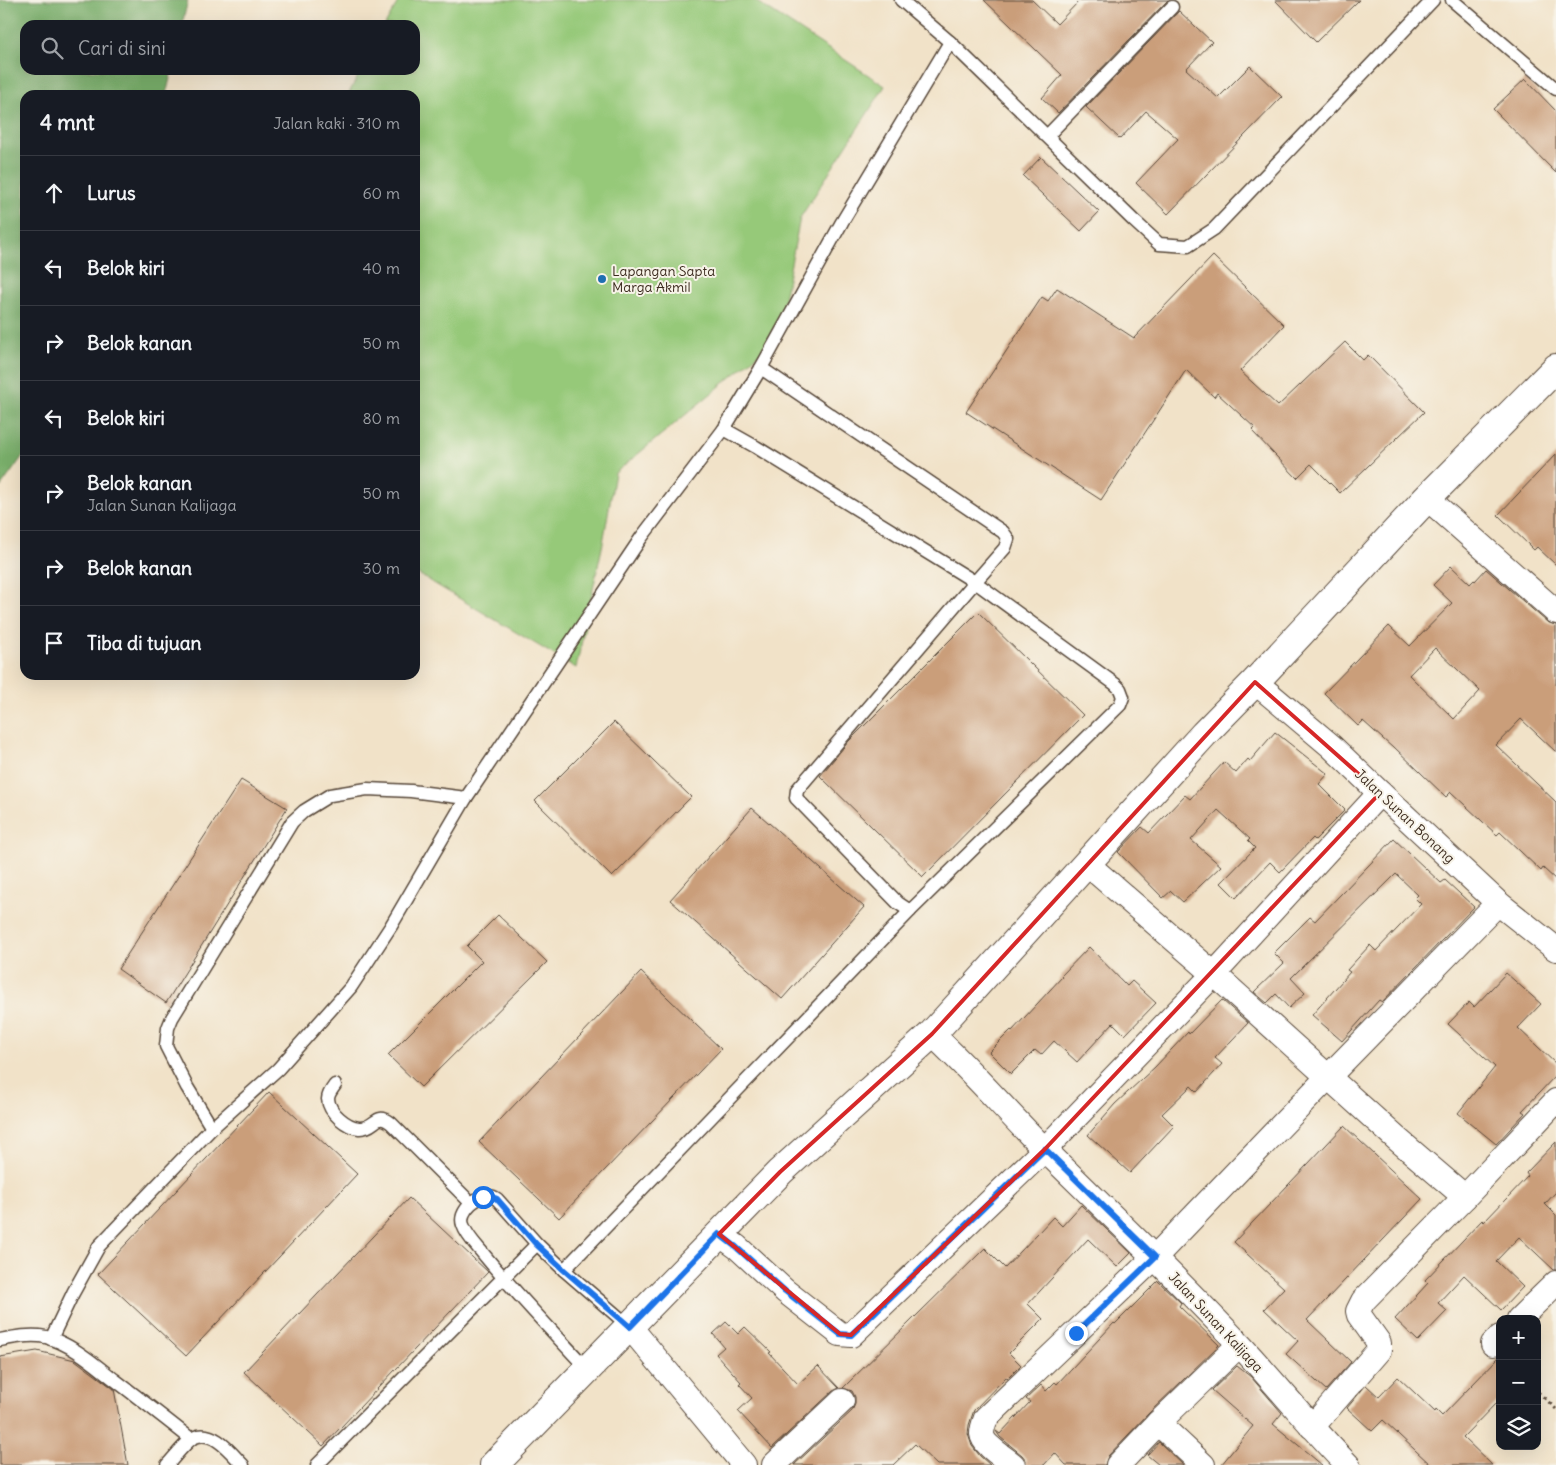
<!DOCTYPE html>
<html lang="id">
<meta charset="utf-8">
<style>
body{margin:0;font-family:Delius,sans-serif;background:#20242c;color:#f1f3f6}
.controls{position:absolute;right:15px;bottom:15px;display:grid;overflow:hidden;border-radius:10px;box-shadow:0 5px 20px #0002}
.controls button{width:45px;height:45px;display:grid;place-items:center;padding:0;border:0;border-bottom:1px solid #363941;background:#171b24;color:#f1f3f6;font:25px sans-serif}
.stop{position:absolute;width:15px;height:15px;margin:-11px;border:4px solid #1a73e8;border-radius:50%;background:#fff}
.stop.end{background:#1a73e8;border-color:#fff;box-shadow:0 1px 5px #0008}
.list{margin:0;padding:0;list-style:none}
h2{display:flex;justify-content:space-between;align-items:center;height:65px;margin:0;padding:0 20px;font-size:21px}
h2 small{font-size:16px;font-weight:400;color:#9ea1a6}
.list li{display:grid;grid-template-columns:32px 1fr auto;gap:15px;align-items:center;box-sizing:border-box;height:75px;padding:0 20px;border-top:1px solid #363941}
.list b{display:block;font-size:19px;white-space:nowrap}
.list p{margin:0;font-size:16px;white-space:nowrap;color:#9ea1a6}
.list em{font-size:16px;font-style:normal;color:#9ea1a6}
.icon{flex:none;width:28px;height:28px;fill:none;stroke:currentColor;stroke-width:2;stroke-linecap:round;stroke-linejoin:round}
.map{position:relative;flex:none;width:1556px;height:1465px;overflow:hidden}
.search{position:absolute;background:#171b24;box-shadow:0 5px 20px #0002;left:20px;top:20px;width:400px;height:55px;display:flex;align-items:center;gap:12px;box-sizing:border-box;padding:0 18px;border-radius:15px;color:#9ea1a6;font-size:19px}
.panel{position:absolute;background:#171b24;box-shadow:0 5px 20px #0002;left:20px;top:90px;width:400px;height:590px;border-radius:15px}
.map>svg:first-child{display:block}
.green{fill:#96c979;stroke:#687a4c}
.forest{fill:#78ad69;stroke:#5a6c44}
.building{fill:#ca9e7a;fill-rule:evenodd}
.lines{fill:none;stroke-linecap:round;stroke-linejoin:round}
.lane-casing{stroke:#564638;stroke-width:15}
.street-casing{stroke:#564638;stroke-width:26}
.secondary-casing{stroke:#564638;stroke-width:30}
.path{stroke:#564638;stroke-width:3;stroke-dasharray:4 4;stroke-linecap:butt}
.lane{stroke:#fff;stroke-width:12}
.street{stroke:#fff;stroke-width:24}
.secondary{stroke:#fff;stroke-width:28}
.route{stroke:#1a73e8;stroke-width:6}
.marked{fill:none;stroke:#d62828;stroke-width:4;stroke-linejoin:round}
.poi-dot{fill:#1f6fb2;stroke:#f7f3e8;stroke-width:2}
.labels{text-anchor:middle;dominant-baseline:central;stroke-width:4;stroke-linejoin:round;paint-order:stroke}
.poi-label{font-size:14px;fill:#3b2a1e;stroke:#f7f3e8;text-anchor:start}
.street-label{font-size:14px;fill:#3b2a1e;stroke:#f7f3e8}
</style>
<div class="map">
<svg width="1556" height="1465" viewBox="0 0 1556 1465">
<rect width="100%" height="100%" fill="#f7f3e8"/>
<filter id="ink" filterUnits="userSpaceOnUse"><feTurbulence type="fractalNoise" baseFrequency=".02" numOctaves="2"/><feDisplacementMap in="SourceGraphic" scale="10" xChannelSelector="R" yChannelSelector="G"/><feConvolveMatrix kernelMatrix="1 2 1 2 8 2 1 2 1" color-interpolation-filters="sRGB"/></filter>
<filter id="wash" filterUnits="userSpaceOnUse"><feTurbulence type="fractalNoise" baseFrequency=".0096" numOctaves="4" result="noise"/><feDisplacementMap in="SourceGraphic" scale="20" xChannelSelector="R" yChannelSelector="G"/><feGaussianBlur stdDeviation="1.12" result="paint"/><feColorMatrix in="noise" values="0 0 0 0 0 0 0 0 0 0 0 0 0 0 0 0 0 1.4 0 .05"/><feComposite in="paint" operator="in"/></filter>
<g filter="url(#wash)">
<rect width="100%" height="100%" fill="#f1e2c8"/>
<path class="green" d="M 399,0 L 754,0 L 885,86 L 800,218 L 776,340 L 615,473 L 603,543 L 576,668 L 415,572 L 415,95 L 348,95 L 361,70 L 415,70 L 415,25 L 385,25 Z"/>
<path class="forest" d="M 0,0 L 188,0 L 182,25 L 25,25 L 25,70 L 172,70 L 166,95 L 25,95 L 25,453 L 0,488 Z"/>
<g id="blocks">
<g class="building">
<path d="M 984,0 L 1032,0 L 1057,24 L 1080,0 L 1168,0 L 1058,113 L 1042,98 L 1062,75 Z"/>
<path d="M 1275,0 L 1359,0 L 1316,42 Z"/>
<path d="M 1179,11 L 1212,42 L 1186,69 L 1218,98 L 1250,66 L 1282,97 L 1168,214 L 1136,183 L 1178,139 L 1146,111 L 1120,139 L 1086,107 Z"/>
<path d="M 1525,79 L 1556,111 L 1556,173 L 1493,109 Z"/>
<path d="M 1041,157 L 1099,212 L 1081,231 L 1023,176 Z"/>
<path d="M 1213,256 L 1284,325 L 1240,371 L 1278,406 L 1345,342 L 1363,360 L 1368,355 L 1424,412 L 1340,493 L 1311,464 L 1297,478 L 1252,431 L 1255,428 L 1217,393 L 1214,397 L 1186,370 L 1101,500 L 966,412 L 1042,297 L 1048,301 L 1057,288 L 1134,338 Z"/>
<path d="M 1556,454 L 1556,565 L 1537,547 L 1534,550 L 1498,515 Z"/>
<path d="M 1451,566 L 1470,584 L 1474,580 L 1475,581 L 1486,569 L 1547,622 L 1556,625 L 1556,752 L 1521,719 L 1496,745 L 1556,802 L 1556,880 L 1543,868 L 1541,871 L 1500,832 L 1497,835 L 1451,792 L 1446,797 L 1394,747 L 1393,748 L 1363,721 L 1358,726 L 1324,693 L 1389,626 L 1410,646 L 1452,603 L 1433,585 ZM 1435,648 L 1480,691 L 1454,719 L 1409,675 Z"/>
<path d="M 978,612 L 1083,715 L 923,877 L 820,776 L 849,741 Z"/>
<path d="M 614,722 L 691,797 L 612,877 L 535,801 Z"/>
<path d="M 1275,732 L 1328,774 L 1319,784 L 1345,810 L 1315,840 L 1313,838 L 1280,872 L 1270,862 L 1236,898 L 1221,883 L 1255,848 L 1248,841 L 1250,839 L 1218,810 L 1191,840 L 1221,866 L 1183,902 L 1171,891 L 1163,898 L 1118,852 L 1142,827 L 1149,833 L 1185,795 L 1190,799 L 1224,762 L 1236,773 L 1248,759 L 1250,761 Z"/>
<path d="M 241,780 L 287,808 L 166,1003 L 118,969 Z"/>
<path d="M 752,808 L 864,907 L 782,999 L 670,900 Z"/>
<path d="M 1394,839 L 1441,883 L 1445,880 L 1474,907 L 1382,1002 L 1379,1000 L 1342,1041 L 1312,1015 L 1350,972 L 1347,970 L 1370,945 L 1376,951 L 1421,904 L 1415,898 L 1418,895 L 1396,874 L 1291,978 L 1305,993 L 1289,1008 L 1276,994 L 1267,1003 L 1254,992 L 1284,963 L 1274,953 L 1310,917 L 1315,921 Z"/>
<path d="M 498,915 L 547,962 L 421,1087 L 388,1055 L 482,961 L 467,946 Z"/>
<path d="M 1089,947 L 1127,986 L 1132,981 L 1156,1003 L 1125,1035 L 1113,1023 L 1077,1062 L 1054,1041 L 1041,1055 L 1035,1050 L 1011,1074 L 989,1052 L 1011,1030 L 1012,1031 L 1062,977 L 1061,976 Z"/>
<path d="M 641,972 L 721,1049 L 559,1218 L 479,1142 Z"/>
<path d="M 1506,973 L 1541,1004 L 1518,1028 L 1556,1064 L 1556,1075 L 1522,1111 L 1525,1113 L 1496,1144 L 1458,1113 L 1495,1067 L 1448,1024 L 1469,1002 L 1474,1007 Z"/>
<path d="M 1222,1000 L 1248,1023 L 1215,1058 L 1222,1064 L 1197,1092 L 1191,1086 L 1162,1114 L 1174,1126 L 1130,1173 L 1088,1135 L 1115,1104 L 1155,1067 L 1188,1032 L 1189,1034 Z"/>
<path d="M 269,1092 L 357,1174 L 186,1356 L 98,1274 Z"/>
<path d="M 1344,1126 L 1422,1199 L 1307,1320 L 1351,1362 L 1326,1390 L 1286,1354 L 1298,1341 L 1264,1309 L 1284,1288 L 1234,1242 Z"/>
<path d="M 1556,1142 L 1556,1192 L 1545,1204 L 1556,1215 L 1556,1270 L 1554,1270 L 1519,1237 L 1496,1261 L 1523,1287 L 1501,1310 L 1464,1275 L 1438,1303 L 1447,1311 L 1418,1341 L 1395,1319 L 1428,1283 L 1425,1280 L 1482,1220 L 1484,1222 L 1528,1176 L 1526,1173 Z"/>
<path d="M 409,1198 L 488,1272 L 323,1446 L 244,1372 Z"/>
<path d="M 1081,1205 L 1131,1253 L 1117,1267 L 1088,1239 L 1028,1304 L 1043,1319 L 1009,1353 L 1021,1365 L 1007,1379 L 1006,1377 L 974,1410 L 969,1425 L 968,1434 L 972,1446 L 980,1456 L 990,1465 L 937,1465 L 915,1444 L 893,1465 L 794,1465 L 852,1411 L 855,1404 L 855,1397 L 852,1391 L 843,1388 L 985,1248 L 1005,1268 L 1053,1217 L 1062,1226 Z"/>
<path d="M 1158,1281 L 1181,1303 L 1179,1306 L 1219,1345 L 1148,1414 L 1108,1456 L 1105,1465 L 1066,1465 L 1055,1453 L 1044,1465 L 1026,1465 L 1026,1460 L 1022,1455 L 1000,1437 L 996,1431 L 1000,1434 L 1030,1402 L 1026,1399 L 1041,1385 L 1046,1391 L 1055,1382 L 1057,1384 L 1114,1323 L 1115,1324 Z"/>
<path d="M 726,1322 L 738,1334 L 745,1327 L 771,1352 L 769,1353 L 798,1384 L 818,1366 L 839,1388 L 833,1391 L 772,1448 L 738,1411 L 752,1398 L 739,1384 L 741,1382 L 716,1354 L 724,1347 L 713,1334 Z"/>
<path d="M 37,1351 L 75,1360 L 114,1389 L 128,1465 L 0,1465 L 0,1357 Z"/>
<path d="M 1500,1356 L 1500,1399 L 1463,1437 L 1492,1465 L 1431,1465 L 1383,1420 L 1372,1431 L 1347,1408 L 1366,1385 L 1379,1397 L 1398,1377 L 1435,1412 L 1436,1410 L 1442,1416 Z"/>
<path d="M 1237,1366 L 1251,1377 L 1282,1413 L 1273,1424 L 1322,1465 L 1221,1465 L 1253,1426 L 1212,1390 Z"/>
<path d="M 1159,1442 L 1183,1465 L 1159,1465 L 1147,1455 Z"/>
</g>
</g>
</g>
<g filter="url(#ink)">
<use href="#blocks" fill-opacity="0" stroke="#564638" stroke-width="1"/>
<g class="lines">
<g class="lane-casing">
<g id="lane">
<path d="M 901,0 L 950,42 L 1133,220 L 1159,244 L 1188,246 L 1214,229 L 1433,0"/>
<path d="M 1452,0 L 1556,89"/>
<path d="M 1047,136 L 1172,7"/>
<path d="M 724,429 L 756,447 L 975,582 L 1005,548 L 1008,539 L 1003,532 L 761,368 L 842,222 L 950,42"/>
<path d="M 975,582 L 1115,684 L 1120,689 L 1123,697 L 1120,705 L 910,911 L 898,903 L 796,798 L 797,790 Z"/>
<path d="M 335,1085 C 332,1089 328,1094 328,1099 C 329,1113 347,1127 359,1128 C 376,1129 375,1111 391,1123 L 471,1203"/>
<path d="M 212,1128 L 187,1087 L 166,1046 L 168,1028 L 172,1018 L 292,822 L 304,811 L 330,795 L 367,789 L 411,791 L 466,798"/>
<path d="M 564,1270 L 910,911"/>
<path d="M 51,1339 L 73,1293 L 99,1246 L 212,1128 L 278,1069 L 351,987 L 391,926 L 466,798 L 641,538 L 724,429 L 761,368"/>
<path d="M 0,1340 C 15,1337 31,1334 46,1337 C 72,1344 94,1364 115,1380 C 140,1399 166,1419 191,1439"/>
<path d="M 588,1370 C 554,1333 518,1296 485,1256 C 478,1247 467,1237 463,1225 C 459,1214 470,1203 479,1198 C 485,1195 492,1195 497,1199 L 537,1244 L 564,1270 L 630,1327"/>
<path d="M 167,1465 C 174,1458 187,1440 195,1437 C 214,1429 232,1454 243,1465"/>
<path d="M 317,1465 L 537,1244"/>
</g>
</g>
<g class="street-casing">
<g id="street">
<path d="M 1427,498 L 1556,612"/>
<path d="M 1255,682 L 1331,746 L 1380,793 L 1498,903 L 1556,949"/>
<path d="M 1086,863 L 1214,974 L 1397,1139 L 1465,1197"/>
<path d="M 932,1034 C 972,1071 1007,1112 1046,1151 C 1111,1215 1177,1278 1239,1344 C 1276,1384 1310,1426 1348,1465"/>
<path d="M 719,1234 L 737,1247 L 785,1291 L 840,1334 L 851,1335 L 1045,1149 L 1214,974 L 1380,793"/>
<path d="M 1519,1319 L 1556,1283"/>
<path d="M 630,1327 L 744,1465"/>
<path d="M 1493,1344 L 1500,1337"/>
<path d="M 1158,1423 L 1203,1465"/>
<path d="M 1312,1427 L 1379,1350 L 1379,1343 L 1359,1315 L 1358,1311 L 1363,1301 L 1465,1197 L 1556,1101"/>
<path d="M 774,1465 L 842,1401"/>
<path d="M 1013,1465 C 1005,1458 983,1445 982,1434 C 982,1429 984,1423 986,1418 L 1155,1257 L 1329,1076 L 1498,903"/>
<path d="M 1118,1465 L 1158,1423 L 1239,1345"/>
</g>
</g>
<g class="secondary-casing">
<path id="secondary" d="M 494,1465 L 780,1172 L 932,1034 L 1204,734 L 1255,682 L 1427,498 L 1556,368"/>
</g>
<path class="path" d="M 1537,1391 L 1556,1409"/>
<use href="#lane" class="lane"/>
<use href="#street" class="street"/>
<use href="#secondary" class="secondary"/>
</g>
</g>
<g class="lines" filter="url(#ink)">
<path class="route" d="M 483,1197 L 490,1196 L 497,1199 L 536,1244 L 564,1270 L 630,1327 L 719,1234 L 736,1247 L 785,1291 L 840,1334 L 851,1335 L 1045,1149 L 1155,1257 L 1076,1333"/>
</g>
<path class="marked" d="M 1255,682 L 1380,793 L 1045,1149 L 851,1335 L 840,1334 L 719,1234 L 780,1172 L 932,1034 Z"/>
<circle class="poi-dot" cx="602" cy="279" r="5"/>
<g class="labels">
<g class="poi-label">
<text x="612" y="271">Lapangan Sapta<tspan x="612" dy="16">Marga Akmil</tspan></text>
</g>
<g class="street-label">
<text transform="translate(1405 816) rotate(43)">Jalan Sunan Bonang</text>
<text transform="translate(1216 1322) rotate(47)">Jalan Sunan Kalijaga</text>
</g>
</g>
</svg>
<div class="controls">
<button>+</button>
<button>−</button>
<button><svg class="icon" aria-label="layers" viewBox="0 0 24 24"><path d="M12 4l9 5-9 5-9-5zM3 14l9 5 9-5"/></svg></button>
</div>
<div class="stop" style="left:483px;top:1197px"></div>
<div class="stop end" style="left:1076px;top:1333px"></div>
<div class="search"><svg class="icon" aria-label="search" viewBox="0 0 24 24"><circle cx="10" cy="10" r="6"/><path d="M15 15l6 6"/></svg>Cari di sini</div>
<section class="panel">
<h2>4 mnt<small>Jalan kaki · 310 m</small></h2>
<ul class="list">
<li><svg class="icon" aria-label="ahead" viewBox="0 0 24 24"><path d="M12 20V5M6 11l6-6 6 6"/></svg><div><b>Lurus</b></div><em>60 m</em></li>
<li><svg class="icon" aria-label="left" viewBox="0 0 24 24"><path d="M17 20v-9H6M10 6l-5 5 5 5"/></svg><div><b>Belok kiri</b></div><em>40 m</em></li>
<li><svg class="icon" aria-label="right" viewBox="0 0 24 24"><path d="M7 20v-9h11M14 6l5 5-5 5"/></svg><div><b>Belok kanan</b></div><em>50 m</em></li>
<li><svg class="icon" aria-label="left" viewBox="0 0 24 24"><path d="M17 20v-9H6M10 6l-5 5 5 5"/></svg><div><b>Belok kiri</b></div><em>80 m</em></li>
<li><svg class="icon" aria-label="right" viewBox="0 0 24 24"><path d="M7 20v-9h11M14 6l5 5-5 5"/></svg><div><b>Belok kanan</b><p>Jalan Sunan Kalijaga</p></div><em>50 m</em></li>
<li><svg class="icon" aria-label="right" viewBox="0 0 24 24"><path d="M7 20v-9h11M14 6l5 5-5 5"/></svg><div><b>Belok kanan</b></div><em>30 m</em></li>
<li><svg class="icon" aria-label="arrive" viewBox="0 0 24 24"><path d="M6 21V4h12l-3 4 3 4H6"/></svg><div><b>Tiba di tujuan</b></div></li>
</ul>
</section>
</div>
